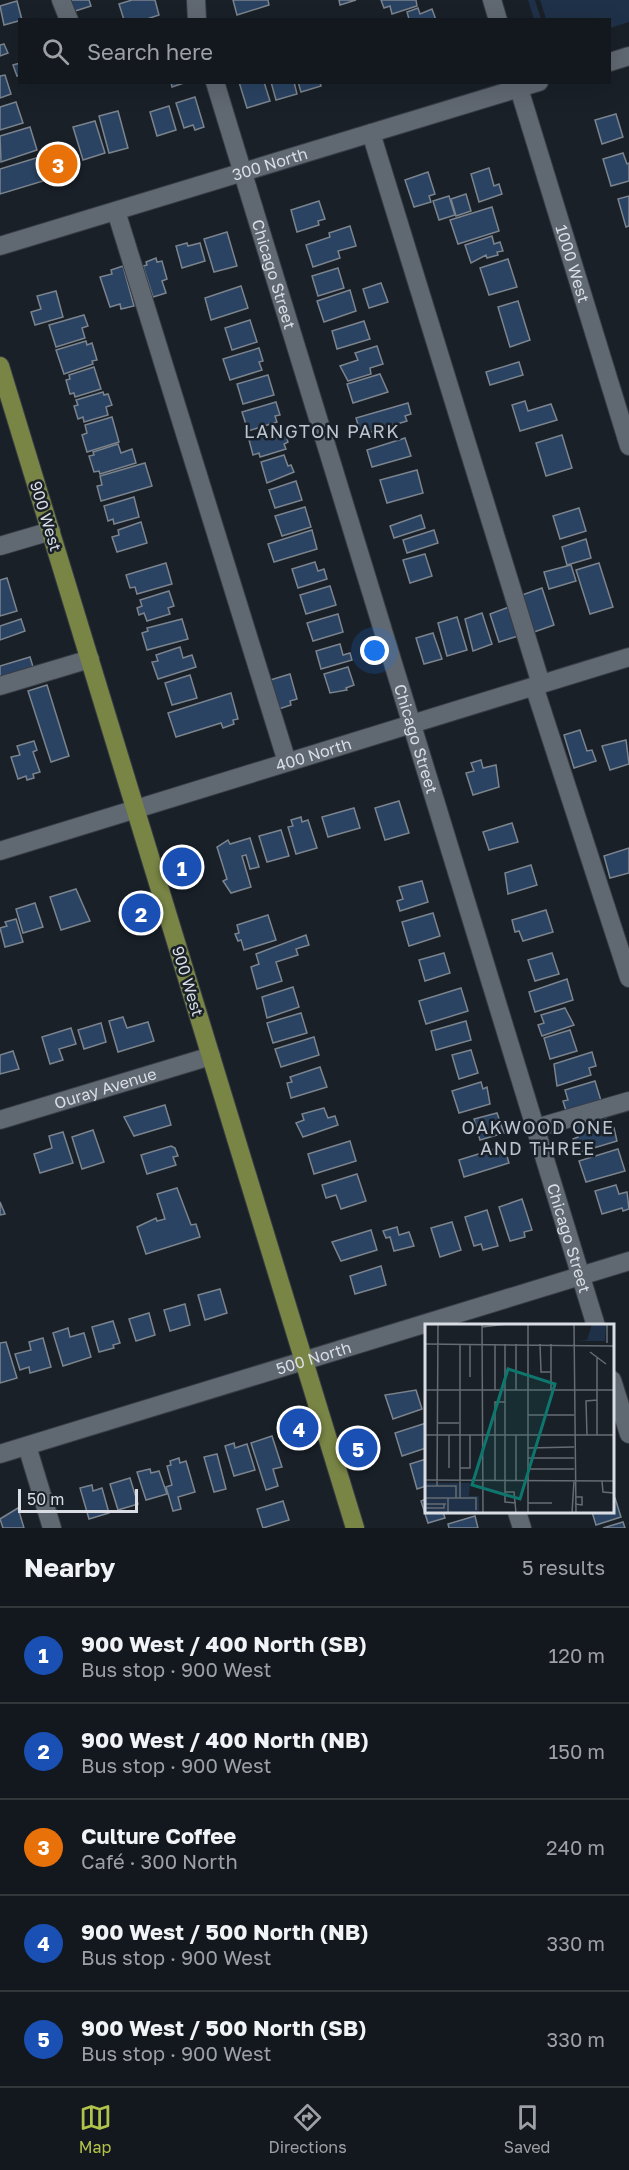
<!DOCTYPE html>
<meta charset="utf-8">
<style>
body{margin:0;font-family:"Golos Text",sans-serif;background:#1c2127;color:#f1f3f6}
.scale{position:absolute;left:18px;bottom:15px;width:120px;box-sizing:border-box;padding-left:6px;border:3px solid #dadee4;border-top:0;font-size:16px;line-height:21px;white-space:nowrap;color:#dadee4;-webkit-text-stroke:4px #192028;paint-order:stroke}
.you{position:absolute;left:375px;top:651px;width:21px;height:21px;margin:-15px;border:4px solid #fff;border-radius:50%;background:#1a73e8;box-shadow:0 0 0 9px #1a73e833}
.badge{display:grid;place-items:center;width:39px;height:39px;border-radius:50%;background:#b2c34b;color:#fff;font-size:20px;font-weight:700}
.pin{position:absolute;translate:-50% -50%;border:3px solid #fff;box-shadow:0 2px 6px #0006}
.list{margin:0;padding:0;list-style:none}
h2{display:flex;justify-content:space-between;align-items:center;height:78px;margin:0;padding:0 24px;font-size:26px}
h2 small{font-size:20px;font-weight:400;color:#9da0a4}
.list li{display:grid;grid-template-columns:39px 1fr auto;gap:18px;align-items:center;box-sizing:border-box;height:96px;padding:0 24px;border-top:2px solid #32373c}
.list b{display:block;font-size:22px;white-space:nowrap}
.list p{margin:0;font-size:20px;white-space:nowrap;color:#9da0a4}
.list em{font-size:20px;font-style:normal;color:#9da0a4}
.icon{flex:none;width:33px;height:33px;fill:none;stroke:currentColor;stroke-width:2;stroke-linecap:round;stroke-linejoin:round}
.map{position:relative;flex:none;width:629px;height:1528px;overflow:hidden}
.search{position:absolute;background:#13181e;box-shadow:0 6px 24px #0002;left:18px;right:18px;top:18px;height:66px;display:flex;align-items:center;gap:15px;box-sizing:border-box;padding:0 21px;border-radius:0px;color:#9da0a4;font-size:22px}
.sheet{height:558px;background:#13181e}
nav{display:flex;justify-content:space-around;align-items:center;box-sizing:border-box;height:84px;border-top:2px solid #32373c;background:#13181e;font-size:16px;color:#9da0a4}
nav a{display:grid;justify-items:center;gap:3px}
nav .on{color:#b2c34b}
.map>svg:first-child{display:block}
.green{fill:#1f3148}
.building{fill:#2a4362;stroke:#7b838d;stroke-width:1.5}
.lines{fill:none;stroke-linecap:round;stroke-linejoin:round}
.minor-casing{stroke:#383c44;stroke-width:20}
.major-casing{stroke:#383c44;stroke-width:20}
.minor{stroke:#606872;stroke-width:18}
.major{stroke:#798545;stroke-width:18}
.labels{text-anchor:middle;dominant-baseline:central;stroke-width:5;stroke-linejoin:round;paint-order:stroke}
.street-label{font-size:16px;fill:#dadee4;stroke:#192028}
.neighbourhood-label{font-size:18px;letter-spacing:1.5px;fill:#bcc4d0;stroke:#192028}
.inset-road{fill:none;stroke:#666c73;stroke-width:1.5}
.view{fill:#0f766e;fill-opacity:0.15;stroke:#0f766e;stroke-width:3}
.inset-edge{fill:none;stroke:#dadee4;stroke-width:3}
</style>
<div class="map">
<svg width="629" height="1528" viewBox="0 0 629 1528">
<rect width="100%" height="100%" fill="#192028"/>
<g class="green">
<path d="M 528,0 L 535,0 L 541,19 L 534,19 Z"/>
<path d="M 540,0 L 629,0 L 629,22 L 610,28 L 610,20 L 546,19 Z"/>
</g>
<g class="building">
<path d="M 68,0 L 89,0 L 91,6 L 72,12 Z"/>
<path d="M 132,0 L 155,0 L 159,15 L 144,20 L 124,20 L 119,4 Z"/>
<path d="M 233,0 L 268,0 L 269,5 L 237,15 Z"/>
<path d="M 339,0 L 356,0 L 340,5 Z"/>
<path d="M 381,0 L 416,0 L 417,6 L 392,14 L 390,6 L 384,8 Z"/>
<path d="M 17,1 L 22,20 L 4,25 L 0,6 Z"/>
<path d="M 418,8 L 420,14 L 432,9 L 436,20 L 409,19 L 407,12 Z"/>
<path d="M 4,44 L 8,53 L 0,56 L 0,45 Z"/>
<path d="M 20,63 L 20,75 L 17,76 L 13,65 Z"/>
<path d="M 5,75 L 11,94 L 0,98 L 0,76 Z"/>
<path d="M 171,82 L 187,82 L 172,87 Z"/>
<path d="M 239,82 L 264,82 L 270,101 L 247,108 Z"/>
<path d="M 271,82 L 294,82 L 297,94 L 276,100 Z"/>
<path d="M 298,82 L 320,82 L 321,86 L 301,92 Z"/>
<path d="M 195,97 L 204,127 L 195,130 L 193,125 L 184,128 L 176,103 Z"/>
<path d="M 16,102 L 23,123 L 0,130 L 0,107 Z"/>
<path d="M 169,106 L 176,130 L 157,136 L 150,112 Z"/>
<path d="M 118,111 L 128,148 L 109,153 L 99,116 Z"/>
<path d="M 616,114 L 623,137 L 602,144 L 595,120 Z"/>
<path d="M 95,121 L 105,153 L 83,160 L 73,127 Z"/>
<path d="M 30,127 L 37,150 L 1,162 L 0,136 Z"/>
<path d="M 69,148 L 76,171 L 0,194 L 0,169 Z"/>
<path d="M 623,153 L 627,164 L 629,163 L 629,181 L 611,186 L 603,159 Z"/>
<path d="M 489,168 L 494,186 L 499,184 L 502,194 L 479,202 L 471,174 Z"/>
<path d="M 428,172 L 435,194 L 429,196 L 431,202 L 414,207 L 405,180 Z"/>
<path d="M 466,194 L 471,211 L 456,216 L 451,199 Z"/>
<path d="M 449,196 L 455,215 L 439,220 L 433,201 Z"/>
<path d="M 629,196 L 629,226 L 626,227 L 618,199 Z"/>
<path d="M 319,201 L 325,219 L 318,221 L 319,225 L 297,232 L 291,210 Z"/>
<path d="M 492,207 L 499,231 L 458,244 L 450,220 Z"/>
<path d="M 350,226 L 356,246 L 338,251 L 340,258 L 313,267 L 306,245 L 330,237 L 329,233 Z"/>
<path d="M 227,232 L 237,266 L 214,272 L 204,239 Z"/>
<path d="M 492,236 L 494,244 L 500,242 L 503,251 L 497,252 L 498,255 L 487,258 L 486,255 L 471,263 L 465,245 Z"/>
<path d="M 187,243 L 188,246 L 200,243 L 205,261 L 182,268 L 176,246 Z"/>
<path d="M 156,258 L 157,262 L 162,261 L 167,279 L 162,281 L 166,293 L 153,297 L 143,266 L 147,265 L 146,262 Z"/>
<path d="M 508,259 L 517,287 L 489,295 L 480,268 Z"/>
<path d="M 123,266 L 134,306 L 121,309 L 120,304 L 110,307 L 100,277 L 112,274 L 111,270 Z"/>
<path d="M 338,268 L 344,288 L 318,296 L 312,276 Z"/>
<path d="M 381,283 L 388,302 L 369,308 L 363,289 Z"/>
<path d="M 241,286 L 248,308 L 211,320 L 205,298 Z"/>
<path d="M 350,290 L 356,311 L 324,322 L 317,301 Z"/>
<path d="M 56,291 L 63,317 L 35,325 L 31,312 L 41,309 L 37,296 Z"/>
<path d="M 518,301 L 530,340 L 510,347 L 498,307 Z"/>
<path d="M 84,315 L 88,326 L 82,328 L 85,338 L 56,347 L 49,325 Z"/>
<path d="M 250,320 L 257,342 L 232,350 L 225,328 Z"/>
<path d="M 364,321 L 370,339 L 337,349 L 332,331 Z"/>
<path d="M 86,341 L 87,345 L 92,343 L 97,360 L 92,361 L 93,364 L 64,374 L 56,350 Z"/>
<path d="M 377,346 L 383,364 L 370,368 L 371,374 L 348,381 L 340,366 L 358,360 L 355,353 Z"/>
<path d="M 259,348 L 263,361 L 259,362 L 262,370 L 230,380 L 223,359 Z"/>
<path d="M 519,362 L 523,375 L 490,385 L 486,372 Z"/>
<path d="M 94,367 L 101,389 L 75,397 L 74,393 L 70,394 L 66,380 L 70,379 L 69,375 Z"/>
<path d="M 380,374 L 388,392 L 353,403 L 347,384 Z"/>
<path d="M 268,375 L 274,395 L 243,404 L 237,384 Z"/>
<path d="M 103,392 L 104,395 L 108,394 L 112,405 L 106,407 L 108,415 L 84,422 L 83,417 L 78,419 L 74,406 L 78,405 L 76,400 Z"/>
<path d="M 525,401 L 528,411 L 551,404 L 557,420 L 520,431 L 512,405 Z"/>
<path d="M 276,402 L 280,415 L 275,416 L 277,422 L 248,431 L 242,412 Z"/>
<path d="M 408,403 L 411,414 L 405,416 L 407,421 L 361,435 L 356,418 Z"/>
<path d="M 112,417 L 119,442 L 87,452 L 82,435 L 87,433 L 85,425 Z"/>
<path d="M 280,431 L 281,435 L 285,433 L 288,442 L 284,444 L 286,449 L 260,457 L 259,453 L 253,455 L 249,440 Z"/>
<path d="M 562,435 L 572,468 L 546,476 L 536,443 Z"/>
<path d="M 405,438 L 411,456 L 372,467 L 367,450 Z"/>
<path d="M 118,444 L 121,453 L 132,449 L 136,463 L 100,474 L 99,471 L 94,472 L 89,456 L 94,455 L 93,452 Z"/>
<path d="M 284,455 L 288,466 L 291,465 L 294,472 L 267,483 L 261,462 Z"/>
<path d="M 145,463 L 152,486 L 101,501 L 97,486 L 102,485 L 100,476 Z"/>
<path d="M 417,470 L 423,493 L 387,503 L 380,480 Z"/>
<path d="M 296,481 L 302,500 L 275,508 L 269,490 Z"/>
<path d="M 134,497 L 139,517 L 114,524 L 113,519 L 108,521 L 104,506 Z"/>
<path d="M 305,507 L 311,527 L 282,536 L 275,516 Z"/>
<path d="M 579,508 L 586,531 L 560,539 L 553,516 Z"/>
<path d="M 421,515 L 425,528 L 394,538 L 390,526 Z"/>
<path d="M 141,522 L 147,543 L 117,552 L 112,537 L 119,535 L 118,530 Z"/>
<path d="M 312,530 L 317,549 L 274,562 L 268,544 Z"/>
<path d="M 434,530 L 438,543 L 407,553 L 403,540 Z"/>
<path d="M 586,539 L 591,558 L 567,565 L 562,547 Z"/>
<path d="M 425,554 L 432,576 L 410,583 L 403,560 Z"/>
<path d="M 315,562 L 318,571 L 324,569 L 327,579 L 298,588 L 292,569 Z"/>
<path d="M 166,563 L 172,584 L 137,594 L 135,587 L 130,588 L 126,575 Z"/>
<path d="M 599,563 L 613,607 L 590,614 L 576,570 Z"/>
<path d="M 571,565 L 576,581 L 549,589 L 544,572 Z"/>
<path d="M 7,578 L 17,611 L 0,616 L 0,580 Z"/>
<path d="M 330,586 L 336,605 L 306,614 L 300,595 Z"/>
<path d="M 542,588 L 554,625 L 534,632 L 522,595 Z"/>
<path d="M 169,591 L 174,606 L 168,608 L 170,614 L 147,621 L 144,613 L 139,615 L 137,608 L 142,606 L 140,600 Z"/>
<path d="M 509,607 L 518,636 L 499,642 L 490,614 Z"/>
<path d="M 482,613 L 492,644 L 473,651 L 465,619 Z"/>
<path d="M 338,614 L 343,632 L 313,641 L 307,623 Z"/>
<path d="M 457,617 L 467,650 L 447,656 L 438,623 Z"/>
<path d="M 21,619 L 25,631 L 0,640 L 0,626 Z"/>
<path d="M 182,619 L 188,639 L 147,650 L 142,633 L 148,631 L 147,628 Z"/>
<path d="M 433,633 L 442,659 L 424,664 L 416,638 Z"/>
<path d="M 340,644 L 343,655 L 350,653 L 352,660 L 321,669 L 316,651 Z"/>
<path d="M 180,647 L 183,658 L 192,655 L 196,667 L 158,679 L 152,662 L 158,661 L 156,655 Z"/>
<path d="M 30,657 L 34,670 L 0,680 L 0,666 Z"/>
<path d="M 348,667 L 354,685 L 346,688 L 347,690 L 330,693 L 324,674 Z"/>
<path d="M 290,674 L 297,699 L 290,701 L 291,705 L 276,710 L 267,681 Z"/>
<path d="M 190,675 L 197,698 L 172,705 L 165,683 Z"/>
<path d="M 47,685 L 69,756 L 51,762 L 28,691 Z"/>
<path d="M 231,693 L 238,719 L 233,720 L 234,724 L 223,728 L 221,723 L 176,737 L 168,713 Z"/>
<path d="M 580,730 L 587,751 L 592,750 L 596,761 L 574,768 L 564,735 Z"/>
<path d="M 626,740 L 629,764 L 610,770 L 602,746 Z"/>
<path d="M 34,741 L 37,750 L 33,752 L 40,772 L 33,774 L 34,778 L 27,780 L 26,776 L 18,779 L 11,757 L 20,755 L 17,746 Z"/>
<path d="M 481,760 L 483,768 L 496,765 L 499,787 L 473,795 L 466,773 L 474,771 L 471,763 Z"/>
<path d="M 399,801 L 409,833 L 385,840 L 375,808 Z"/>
<path d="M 354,808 L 360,828 L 328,837 L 322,817 Z"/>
<path d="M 301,817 L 302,822 L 308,820 L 317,848 L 296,854 L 288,827 L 293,826 L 291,820 Z"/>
<path d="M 512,823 L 518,842 L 489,850 L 483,832 Z"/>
<path d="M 281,830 L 289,856 L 267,862 L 259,836 Z"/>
<path d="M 250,838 L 259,867 L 250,869 L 246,855 L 242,856 L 251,887 L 231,893 L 223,881 L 227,879 L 217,847 L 228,840 L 230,844 Z"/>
<path d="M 629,848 L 629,873 L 610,878 L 604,856 Z"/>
<path d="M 531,865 L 537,885 L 508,894 L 505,873 Z"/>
<path d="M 422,881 L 428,902 L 400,911 L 397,901 L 403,899 L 399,887 Z"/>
<path d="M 76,889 L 90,921 L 61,930 L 50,897 Z"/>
<path d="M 35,903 L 43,927 L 23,933 L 16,909 Z"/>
<path d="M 546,910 L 553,932 L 523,941 L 519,931 L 515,932 L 512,920 Z"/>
<path d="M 433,913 L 440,936 L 409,946 L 402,922 Z"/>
<path d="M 268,915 L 276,940 L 244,950 L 241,940 L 238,941 L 235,934 L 239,933 L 237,925 Z"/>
<path d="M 16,919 L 23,942 L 5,947 L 0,928 L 7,926 L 5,922 Z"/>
<path d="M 306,935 L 309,945 L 296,949 L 298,955 L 276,962 L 282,981 L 257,989 L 251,967 L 259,964 L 256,954 Z"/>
<path d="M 444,953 L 450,973 L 425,981 L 419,960 Z"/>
<path d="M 552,953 L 559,974 L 535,981 L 528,960 Z"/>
<path d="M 567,979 L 573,1000 L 535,1012 L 529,992 Z"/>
<path d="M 293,987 L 299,1007 L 267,1018 L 262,997 Z"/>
<path d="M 461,988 L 468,1011 L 426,1024 L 419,1001 Z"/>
<path d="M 565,1008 L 574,1025 L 542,1036 L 538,1025 L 544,1023 L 541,1015 Z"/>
<path d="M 301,1013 L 307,1033 L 273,1043 L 267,1023 Z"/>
<path d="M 123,1017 L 127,1028 L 148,1022 L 154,1041 L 118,1052 L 109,1021 Z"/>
<path d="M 466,1021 L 471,1040 L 436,1050 L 431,1031 Z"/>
<path d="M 101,1023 L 106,1042 L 84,1049 L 78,1030 Z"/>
<path d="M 71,1028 L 76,1044 L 59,1049 L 63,1060 L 50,1064 L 42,1037 Z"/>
<path d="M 570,1030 L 577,1051 L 550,1059 L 544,1038 Z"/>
<path d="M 314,1037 L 319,1055 L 281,1067 L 275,1049 Z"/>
<path d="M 471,1050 L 478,1073 L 459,1079 L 452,1055 Z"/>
<path d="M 13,1051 L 19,1069 L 0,1074 L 0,1055 Z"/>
<path d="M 592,1052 L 596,1066 L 589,1068 L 591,1075 L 557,1086 L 554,1064 Z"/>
<path d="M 320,1067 L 327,1087 L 291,1098 L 287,1083 L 292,1082 L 290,1077 Z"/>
<path d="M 595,1081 L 602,1104 L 567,1114 L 563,1101 L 568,1100 L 565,1090 Z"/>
<path d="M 481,1082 L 483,1089 L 487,1087 L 490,1104 L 459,1113 L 452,1091 Z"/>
<path d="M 165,1105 L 171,1125 L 134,1136 L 124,1117 Z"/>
<path d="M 324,1108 L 328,1118 L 335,1116 L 338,1125 L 303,1137 L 296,1123 L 304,1120 L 302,1114 Z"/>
<path d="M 497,1113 L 504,1133 L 480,1140 L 474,1119 Z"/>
<path d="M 605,1117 L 609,1130 L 614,1128 L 617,1141 L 577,1153 L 573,1139 L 578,1137 L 575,1125 Z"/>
<path d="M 93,1130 L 104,1162 L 82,1169 L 72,1137 Z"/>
<path d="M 63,1132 L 73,1163 L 40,1173 L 34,1154 L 52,1148 L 49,1136 Z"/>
<path d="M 350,1141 L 356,1161 L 314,1174 L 308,1154 Z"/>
<path d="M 171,1146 L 175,1148 L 178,1156 L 173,1157 L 176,1165 L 147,1174 L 141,1155 Z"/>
<path d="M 504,1146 L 509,1163 L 464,1177 L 459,1160 Z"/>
<path d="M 618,1149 L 625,1171 L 586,1182 L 579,1161 Z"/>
<path d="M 357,1174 L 366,1201 L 341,1209 L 336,1195 L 326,1198 L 322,1185 Z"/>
<path d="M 616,1185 L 619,1194 L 627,1192 L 629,1209 L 623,1211 L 622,1208 L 602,1214 L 595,1191 Z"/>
<path d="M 177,1188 L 191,1225 L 196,1224 L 200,1237 L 146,1254 L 137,1227 L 156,1218 L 157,1221 L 165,1219 L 157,1194 Z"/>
<path d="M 522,1199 L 532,1230 L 524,1232 L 525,1237 L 510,1241 L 499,1207 Z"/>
<path d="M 0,1202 L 5,1214 L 0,1215 Z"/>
<path d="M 487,1210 L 498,1246 L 483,1250 L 481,1244 L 474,1246 L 465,1217 Z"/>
<path d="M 452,1222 L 461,1250 L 440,1257 L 431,1228 Z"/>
<path d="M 397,1227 L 399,1235 L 409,1232 L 414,1246 L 394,1251 L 390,1237 L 386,1238 L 383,1231 Z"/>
<path d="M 371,1230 L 377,1250 L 341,1261 L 332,1242 Z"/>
<path d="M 381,1266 L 386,1285 L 355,1294 L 350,1276 Z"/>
<path d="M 220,1289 L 227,1313 L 205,1320 L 198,1295 Z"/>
<path d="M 185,1304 L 190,1325 L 170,1331 L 164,1310 Z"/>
<path d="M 149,1313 L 155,1335 L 136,1341 L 129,1319 Z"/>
<path d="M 113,1321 L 120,1343 L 113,1345 L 114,1348 L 99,1352 L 92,1327 Z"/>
<path d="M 68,1328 L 70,1337 L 84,1333 L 91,1357 L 63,1366 L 53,1333 Z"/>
<path d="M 43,1338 L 51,1367 L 30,1373 L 29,1367 L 20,1370 L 15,1354 L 31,1350 L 29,1342 Z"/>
<path d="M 6,1342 L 17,1378 L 0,1383 L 0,1343 Z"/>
<path d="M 416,1390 L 422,1409 L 393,1419 L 385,1395 Z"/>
<path d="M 426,1423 L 426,1448 L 402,1456 L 395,1433 Z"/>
<path d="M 272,1436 L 282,1467 L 273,1469 L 278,1486 L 266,1490 L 251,1443 Z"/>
<path d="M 234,1443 L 235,1448 L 247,1444 L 255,1470 L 234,1476 L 225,1446 Z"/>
<path d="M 217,1454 L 226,1489 L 214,1492 L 204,1457 Z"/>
<path d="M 179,1458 L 180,1463 L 186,1461 L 195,1492 L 178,1497 L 181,1509 L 173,1511 L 166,1487 L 172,1485 L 167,1466 L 171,1465 L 170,1461 Z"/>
<path d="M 426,1459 L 426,1486 L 417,1489 L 410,1464 Z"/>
<path d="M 150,1469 L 151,1473 L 159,1471 L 167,1494 L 146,1500 L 137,1472 Z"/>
<path d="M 130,1478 L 138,1504 L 118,1510 L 110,1484 Z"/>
<path d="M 92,1485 L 93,1491 L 102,1488 L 109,1513 L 89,1519 L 80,1488 Z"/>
<path d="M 615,1498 L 621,1517 L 596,1525 L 592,1512 L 612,1512 L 612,1499 Z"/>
<path d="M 426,1499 L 426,1512 L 443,1512 L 445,1518 L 428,1523 L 421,1501 Z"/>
<path d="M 283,1501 L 289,1520 L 263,1528 L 257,1509 Z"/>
<path d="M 18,1508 L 24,1528 L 3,1528 L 0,1519 Z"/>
<path d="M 475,1516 L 478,1528 L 449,1528 L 448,1524 Z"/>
<path d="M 623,1522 L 625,1528 L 603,1528 Z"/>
</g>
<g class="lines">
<g class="minor-casing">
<g id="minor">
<path d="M 61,0 L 69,20"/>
<path d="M 196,0 L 197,20"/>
<path d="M 492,0 L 498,20"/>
<path d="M 610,62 L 629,56"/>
<path id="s1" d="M 215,82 L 596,1326"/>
<path id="s2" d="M 517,82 L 629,446"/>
<path d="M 371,133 L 541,684"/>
<path d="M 116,211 L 287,762"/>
<path id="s3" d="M 0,246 L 539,82"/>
<path d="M 0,546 L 51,531"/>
<path d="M 0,686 L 90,659"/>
<path d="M 534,686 L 629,978"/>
<path id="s4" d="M 0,851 L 629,657"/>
<path id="s5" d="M 0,1120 L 211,1056"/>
<path d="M 536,1128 L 629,1101"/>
<path d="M 612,1380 L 629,1434"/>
<path d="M 27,1446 L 52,1528"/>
<path id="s6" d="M 0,1454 L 629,1261"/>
<path d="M 517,1512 L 522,1528"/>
</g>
</g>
<g class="major-casing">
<path id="major" d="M 0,366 L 355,1528"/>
</g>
<use href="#minor" class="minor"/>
<use href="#major" class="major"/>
</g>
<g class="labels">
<g class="street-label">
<text stroke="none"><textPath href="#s3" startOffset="282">300 North</textPath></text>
<text stroke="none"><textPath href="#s2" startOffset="190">1000 West</textPath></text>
<text stroke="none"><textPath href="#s1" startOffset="201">Chicago Street</textPath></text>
<text transform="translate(46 516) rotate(73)">900 West</text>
<text stroke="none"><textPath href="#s1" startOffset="687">Chicago Street</textPath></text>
<text stroke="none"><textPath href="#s4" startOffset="328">400 North</textPath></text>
<text transform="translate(188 981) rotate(73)">900 West</text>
<text stroke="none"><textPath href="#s5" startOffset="110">Ouray Avenue</textPath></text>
<text stroke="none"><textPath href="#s1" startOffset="1209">Chicago Street</textPath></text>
<text stroke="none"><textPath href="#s6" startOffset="328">500 North</textPath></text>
</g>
<g class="neighbourhood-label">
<text x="322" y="431">LANGTON PARK</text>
<text x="538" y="1127">OAKWOOD ONE<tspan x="538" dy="21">AND THREE</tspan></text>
</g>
</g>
<g transform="translate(425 1324)">
<rect width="189" height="189" fill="#192028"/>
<path d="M 167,0 L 181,0 L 180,17 L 152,17 L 162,16 ZM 0,159 L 45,159 L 44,172 L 54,172 L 54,189 L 0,189 Z" fill="#1f3148"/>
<path class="inset-road" d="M 57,0 L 58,189M 103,0 L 103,189M 149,0 L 151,189M 57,3 L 82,0M 182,19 L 182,0M 0,20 L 189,22M 35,20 L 35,174M 45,20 L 45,53M 70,20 L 70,66M 80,20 L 80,178 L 91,179M 91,20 L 91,66M 115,20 L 116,48 L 126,48M 126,20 L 126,66M 165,28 L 181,40M 0,66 L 189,66M 103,91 L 149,91M 12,99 L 34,99M 0,111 L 189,111M 24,111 L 24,144M 70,111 L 70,157M 70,111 L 70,78 L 80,78M 91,111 L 91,157M 162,111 L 161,77 L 172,76M 172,111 L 172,34M 103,124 L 149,123M 103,134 L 149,134M 35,144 L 45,144 L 45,111M 103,145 L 149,145M 0,156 L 189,157M 177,157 L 178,168 L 189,169M 0,162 L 31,162 L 31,174M 12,162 L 13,0M 80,168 L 89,168 L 91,189M 0,174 L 23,174M 103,179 L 127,179M 0,180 L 21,180M 150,180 L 157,181 L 157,173 L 151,173M 0,184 L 19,184 L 19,180M 23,189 L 23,174 L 51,174 L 51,186M 147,189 L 149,157"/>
<path class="view" d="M 83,45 L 130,60 L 95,175 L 47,161 Z"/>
<rect width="189" height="189" class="inset-edge"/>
</g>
</svg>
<div class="scale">50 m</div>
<div class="you"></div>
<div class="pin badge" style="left:182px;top:867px;background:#1a4fb4">1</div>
<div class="pin badge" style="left:141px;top:913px;background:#1a4fb4">2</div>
<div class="pin badge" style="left:58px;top:164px;background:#e8710a">3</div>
<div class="pin badge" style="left:299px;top:1428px;background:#1a4fb4">4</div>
<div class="pin badge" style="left:358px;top:1448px;background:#1a4fb4">5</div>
<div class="search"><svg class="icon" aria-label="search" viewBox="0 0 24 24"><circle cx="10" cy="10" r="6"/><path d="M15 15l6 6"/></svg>Search here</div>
</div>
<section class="sheet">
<h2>Nearby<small>5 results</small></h2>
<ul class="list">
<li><span class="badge" style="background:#1a4fb4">1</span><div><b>900 West / 400 North (SB)</b><p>Bus stop · 900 West</p></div><em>120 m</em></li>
<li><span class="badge" style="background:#1a4fb4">2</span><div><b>900 West / 400 North (NB)</b><p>Bus stop · 900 West</p></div><em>150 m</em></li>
<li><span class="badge" style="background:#e8710a">3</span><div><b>Culture Coffee</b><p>Café · 300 North</p></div><em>240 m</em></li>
<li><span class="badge" style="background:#1a4fb4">4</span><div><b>900 West / 500 North (NB)</b><p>Bus stop · 900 West</p></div><em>330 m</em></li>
<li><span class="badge" style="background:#1a4fb4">5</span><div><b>900 West / 500 North (SB)</b><p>Bus stop · 900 West</p></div><em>330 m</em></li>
</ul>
</section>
<nav>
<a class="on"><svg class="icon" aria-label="map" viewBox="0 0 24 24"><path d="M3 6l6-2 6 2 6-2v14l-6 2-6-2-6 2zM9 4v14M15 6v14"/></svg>Map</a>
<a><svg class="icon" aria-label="directions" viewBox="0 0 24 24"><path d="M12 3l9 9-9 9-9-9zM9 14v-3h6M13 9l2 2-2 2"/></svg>Directions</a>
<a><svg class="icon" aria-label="saved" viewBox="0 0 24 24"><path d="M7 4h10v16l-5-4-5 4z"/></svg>Saved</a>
</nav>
